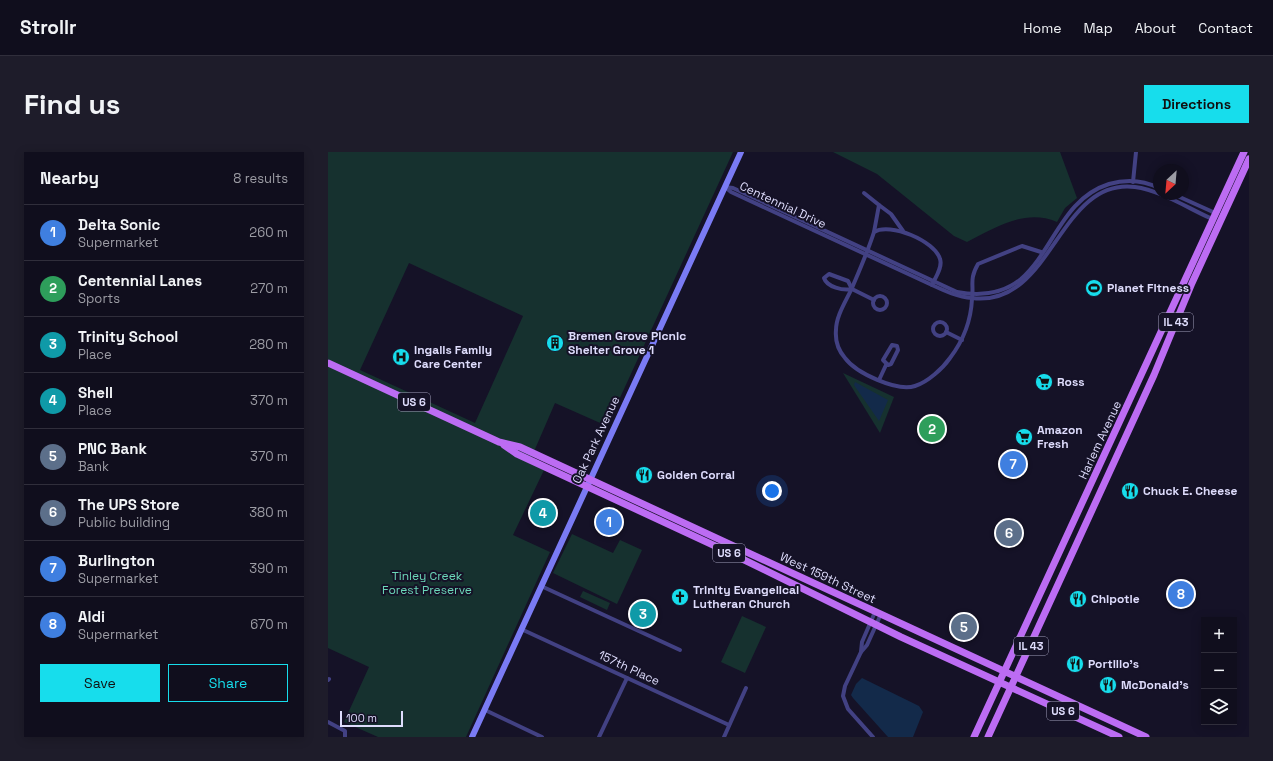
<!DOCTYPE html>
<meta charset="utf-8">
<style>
body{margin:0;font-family:"Space Grotesk",sans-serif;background:#1e1c2a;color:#f1f3f6}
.controls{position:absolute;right:12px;bottom:12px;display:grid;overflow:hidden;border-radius:0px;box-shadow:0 2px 10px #0003}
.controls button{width:36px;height:36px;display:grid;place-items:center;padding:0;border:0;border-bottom:1px solid #302e3b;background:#100e1d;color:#f1f3f6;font:20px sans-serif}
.compass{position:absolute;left:825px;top:12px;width:36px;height:36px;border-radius:50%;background:#100e1d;box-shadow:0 2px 10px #0003;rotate:206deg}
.scale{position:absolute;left:12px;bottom:10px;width:63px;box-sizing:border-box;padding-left:4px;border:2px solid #dedcfc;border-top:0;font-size:11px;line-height:14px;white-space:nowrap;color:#dedcfc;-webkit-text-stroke:3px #151227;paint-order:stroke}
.you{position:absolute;left:444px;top:339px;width:14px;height:14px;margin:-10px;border:3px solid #fff;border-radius:50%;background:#1a73e8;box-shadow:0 0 0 6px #1a73e833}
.badge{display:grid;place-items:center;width:26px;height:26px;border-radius:50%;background:#17ddec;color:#fff;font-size:13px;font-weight:700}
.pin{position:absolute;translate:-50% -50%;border:2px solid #fff;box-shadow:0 1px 4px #0006}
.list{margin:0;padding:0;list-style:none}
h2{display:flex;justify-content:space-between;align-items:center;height:52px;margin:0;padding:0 16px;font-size:17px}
h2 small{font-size:13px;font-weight:400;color:#9c9ca4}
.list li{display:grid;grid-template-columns:26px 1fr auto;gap:12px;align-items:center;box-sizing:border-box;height:56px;padding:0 16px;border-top:1px solid #302e3b}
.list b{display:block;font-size:15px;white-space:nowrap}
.list p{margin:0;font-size:13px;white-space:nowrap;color:#9c9ca4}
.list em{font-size:13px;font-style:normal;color:#9c9ca4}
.actions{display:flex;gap:8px;padding:12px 16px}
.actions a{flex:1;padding:9px 0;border:1px solid #17ddec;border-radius:0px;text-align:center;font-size:14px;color:#17ddec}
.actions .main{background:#17ddec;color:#111}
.icon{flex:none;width:22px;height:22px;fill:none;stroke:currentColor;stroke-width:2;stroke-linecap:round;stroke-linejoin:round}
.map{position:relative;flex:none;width:921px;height:585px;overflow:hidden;border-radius:0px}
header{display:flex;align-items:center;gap:24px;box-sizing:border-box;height:56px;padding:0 20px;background:#100e1d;border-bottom:1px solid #302e3b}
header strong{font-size:19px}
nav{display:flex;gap:22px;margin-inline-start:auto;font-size:14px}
.intro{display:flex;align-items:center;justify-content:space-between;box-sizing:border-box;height:96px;padding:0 24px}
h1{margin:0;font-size:28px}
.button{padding:10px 18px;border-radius:0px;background:#17ddec;color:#111;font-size:14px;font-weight:700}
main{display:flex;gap:24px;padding:0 24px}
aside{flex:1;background:#100e1d;border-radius:0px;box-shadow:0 2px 10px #0003}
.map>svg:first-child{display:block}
.green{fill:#16312f;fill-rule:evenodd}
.water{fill:#132a4a}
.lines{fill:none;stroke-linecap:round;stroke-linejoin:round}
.street{stroke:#424183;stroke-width:4}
.secondary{stroke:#7a7bf4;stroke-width:6}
.primary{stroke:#bc6cf3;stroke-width:7}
.labels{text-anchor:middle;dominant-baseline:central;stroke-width:4;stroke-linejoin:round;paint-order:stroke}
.shield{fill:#151227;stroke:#a29fbc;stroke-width:1}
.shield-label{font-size:11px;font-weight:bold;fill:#dedcfc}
.street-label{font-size:12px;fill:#dedcfc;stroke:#151227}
.poi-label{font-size:12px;font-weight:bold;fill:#dedcfc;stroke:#151227;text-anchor:start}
.park-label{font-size:12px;fill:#6cd7b9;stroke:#151227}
</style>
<header>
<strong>Strollr</strong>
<nav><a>Home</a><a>Map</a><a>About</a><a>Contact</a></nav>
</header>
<div class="intro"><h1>Find us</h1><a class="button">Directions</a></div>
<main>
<aside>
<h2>Nearby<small>8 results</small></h2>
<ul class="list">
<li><span class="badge" style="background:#3f7fe0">1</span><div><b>Delta Sonic</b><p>Supermarket</p></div><em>260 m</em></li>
<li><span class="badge" style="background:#2e9e5b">2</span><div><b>Centennial Lanes</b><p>Sports</p></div><em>270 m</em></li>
<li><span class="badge" style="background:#0f9aa8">3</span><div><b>Trinity School</b><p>Place</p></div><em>280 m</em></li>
<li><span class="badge" style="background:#0f9aa8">4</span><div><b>Shell</b><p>Place</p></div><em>370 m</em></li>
<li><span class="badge" style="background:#5c6f8a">5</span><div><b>PNC Bank</b><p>Bank</p></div><em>370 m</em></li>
<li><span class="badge" style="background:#5c6f8a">6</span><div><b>The UPS Store</b><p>Public building</p></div><em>380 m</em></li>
<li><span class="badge" style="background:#3f7fe0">7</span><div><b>Burlington</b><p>Supermarket</p></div><em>390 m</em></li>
<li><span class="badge" style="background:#3f7fe0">8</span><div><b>Aldi</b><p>Supermarket</p></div><em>670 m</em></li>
</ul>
<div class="actions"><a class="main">Save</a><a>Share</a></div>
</aside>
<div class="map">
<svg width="921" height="585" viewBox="0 0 921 585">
<rect width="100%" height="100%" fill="#151227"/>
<g class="green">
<path d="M 0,0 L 405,0 L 279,274 L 227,251 L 201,311 L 216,318 L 185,383 L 222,400 L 138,585 L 50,585 L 16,570 L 41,515 L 0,496 ZM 81,111 L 195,164 L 147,271 L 32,218 Z"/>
<path d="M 505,0 L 732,0 L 749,46 L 737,56 L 729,70 C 697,56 667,76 639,90 L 626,84 L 549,22 Z"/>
<path d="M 515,221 L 566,245 L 552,281 Z"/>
<path d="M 244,382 L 285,401 L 292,388 L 314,398 L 289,452 L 225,421 Z"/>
<path d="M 255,439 L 282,451 L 279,458 L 252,445 Z"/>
<path d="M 414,464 L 438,475 L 417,521 L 393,510 Z"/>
</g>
<g class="water">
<path d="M 527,230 L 560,248 L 551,269 L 526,233 Z"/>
<path d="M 534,526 L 591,554 L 595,560 L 585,585 L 560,585 L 525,546 L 523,543 L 528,532 Z"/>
</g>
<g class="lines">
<g class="street">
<path d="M 805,30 L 808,0"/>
<path d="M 397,35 L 403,40 L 604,133 C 617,139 630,145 644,146 C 725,156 730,25 807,35 C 831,38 860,56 882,66 L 885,65"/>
<path d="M 397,35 L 405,36 L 629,140 C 651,144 675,142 693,127 C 726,98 734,47 781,32 C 798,27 815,28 831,36"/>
<path d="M 536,41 L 551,53"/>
<path d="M 845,42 L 885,60 L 886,64"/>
<path d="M 546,80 L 551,53 L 563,62 L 575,79"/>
<path d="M 501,122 L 520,129 L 524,137 C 515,139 499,135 496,126 Z"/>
<path d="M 604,133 C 607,126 615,115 612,107 C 607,89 562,70 546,80 C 540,99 532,117 524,136 C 518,149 508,164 508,178 C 507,189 510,198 517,206 C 528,221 569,240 587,234 C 600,230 615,216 622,206 C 635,189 643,168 644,147 C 646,131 641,128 650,112 L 694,94 L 713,100"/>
<path d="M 524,137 L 546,148"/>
<circle cx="552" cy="151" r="7"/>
<circle cx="612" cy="177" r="7"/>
<path d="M 618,180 L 634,188"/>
<path d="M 564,193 L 569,194 L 570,198 L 563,212 L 560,213 L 555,208 Z"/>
<path d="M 551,228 L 558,213"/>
<path d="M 213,434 L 352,498"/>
<path d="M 193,477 L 401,573"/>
<path d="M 533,500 L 539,493 L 553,462"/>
<path d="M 0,528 L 1,527"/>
<path d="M 157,558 L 214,585"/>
<path d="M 0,570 L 17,579 L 17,585"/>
<path d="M 271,585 L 299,526"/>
<path d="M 396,585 L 418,536"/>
<path d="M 545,585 L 520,557 L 515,544 L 517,534 L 533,500 L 534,490 L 547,460"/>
</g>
<path class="secondary" d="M 144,585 L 413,0"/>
<g class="primary">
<path d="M 0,211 L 171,290 L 192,295 L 818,585"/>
<path d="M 176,293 L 189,302 L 398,399 L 573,485 L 791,585"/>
<path d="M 646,585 L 916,0"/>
<path d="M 660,585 L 826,223 L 864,131 L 921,7"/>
</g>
</g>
<defs>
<g id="stadium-disc" transform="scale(0.9)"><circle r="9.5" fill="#17ddec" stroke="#151227"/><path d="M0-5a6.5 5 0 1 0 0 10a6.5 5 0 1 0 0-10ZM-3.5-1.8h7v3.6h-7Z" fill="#111"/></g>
<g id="building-disc" transform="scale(0.9)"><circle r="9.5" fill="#17ddec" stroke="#151227"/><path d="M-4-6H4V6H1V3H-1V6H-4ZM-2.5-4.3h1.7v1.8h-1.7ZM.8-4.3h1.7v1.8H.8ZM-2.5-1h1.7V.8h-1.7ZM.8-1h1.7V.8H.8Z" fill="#111"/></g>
<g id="hospital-disc" transform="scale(0.9)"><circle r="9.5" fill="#17ddec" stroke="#151227"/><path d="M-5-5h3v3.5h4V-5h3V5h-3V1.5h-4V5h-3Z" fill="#111"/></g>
<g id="supermarket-disc" transform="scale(0.9)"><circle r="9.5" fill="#17ddec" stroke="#151227"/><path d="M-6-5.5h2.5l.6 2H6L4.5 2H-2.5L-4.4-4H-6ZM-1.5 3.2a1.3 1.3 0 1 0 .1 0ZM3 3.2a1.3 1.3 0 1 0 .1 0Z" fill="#111"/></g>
<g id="restaurant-disc" transform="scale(0.9)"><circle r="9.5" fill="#17ddec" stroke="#151227"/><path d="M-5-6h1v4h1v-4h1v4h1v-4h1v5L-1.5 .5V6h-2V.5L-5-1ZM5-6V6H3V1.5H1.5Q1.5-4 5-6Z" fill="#111"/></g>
<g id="church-disc" transform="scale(0.9)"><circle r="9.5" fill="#17ddec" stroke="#151227"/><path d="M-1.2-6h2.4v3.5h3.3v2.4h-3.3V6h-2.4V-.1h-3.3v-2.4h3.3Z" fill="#111"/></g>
</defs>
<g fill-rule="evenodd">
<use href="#stadium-disc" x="766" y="136"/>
<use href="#building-disc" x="227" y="191"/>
<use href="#hospital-disc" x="73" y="205"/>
<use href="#supermarket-disc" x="716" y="230"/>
<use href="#supermarket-disc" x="696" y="285"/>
<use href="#restaurant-disc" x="316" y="323"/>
<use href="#restaurant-disc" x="802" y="339"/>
<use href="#church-disc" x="352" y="445"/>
<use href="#restaurant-disc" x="750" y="447"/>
<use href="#restaurant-disc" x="747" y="512"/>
<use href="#restaurant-disc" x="780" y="533"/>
</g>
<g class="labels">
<g class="shield">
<rect x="831" y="161" width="34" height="18" rx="3"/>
<rect x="70" y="241" width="32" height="18" rx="3"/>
<rect x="385" y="392" width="32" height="18" rx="3"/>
<rect x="686" y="485" width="34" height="18" rx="3"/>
<rect x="719" y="550" width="32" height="18" rx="3"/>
</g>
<g class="shield-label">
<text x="848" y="170">IL 43</text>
<text x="86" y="250">US 6</text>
<text x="401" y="401">US 6</text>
<text x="703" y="494">IL 43</text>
<text x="735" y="559">US 6</text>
</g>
<g class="street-label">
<text transform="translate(455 53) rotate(25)">Centennial Drive</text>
<text transform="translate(268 288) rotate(-65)">Oak Park Avenue</text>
<text transform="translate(772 288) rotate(-65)">Harlem Avenue</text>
<text transform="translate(500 426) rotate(25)">West 159th Street</text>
<text transform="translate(301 516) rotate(25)">157th Place</text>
</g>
<g class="poi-label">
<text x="779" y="136">Planet Fitness</text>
<text x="240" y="184">Bremen Grove Picnic<tspan x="240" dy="14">Shelter Grove 1</tspan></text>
<text x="86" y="198">Ingalls Family<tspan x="86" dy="14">Care Center</tspan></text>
<text x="729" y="230">Ross</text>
<text x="709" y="278">Amazon<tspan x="709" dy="14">Fresh</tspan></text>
<text x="329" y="323">Golden Corral</text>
<text x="815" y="339">Chuck E. Cheese</text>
<text x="365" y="438">Trinity Evangelical<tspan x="365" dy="14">Lutheran Church</tspan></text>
<text x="763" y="447">Chipotle</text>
<text x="760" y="512">Portillo's</text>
<text x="793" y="533">McDonald's</text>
</g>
<g class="park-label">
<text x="99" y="424">Tinley Creek<tspan x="99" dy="14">Forest Preserve</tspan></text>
</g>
</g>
</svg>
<div class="controls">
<button>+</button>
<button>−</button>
<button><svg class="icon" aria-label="layers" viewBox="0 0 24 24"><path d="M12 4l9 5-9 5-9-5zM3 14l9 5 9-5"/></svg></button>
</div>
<svg class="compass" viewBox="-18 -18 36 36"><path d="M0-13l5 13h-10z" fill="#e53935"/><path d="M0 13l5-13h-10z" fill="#9c9ca4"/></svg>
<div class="scale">100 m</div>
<div class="you"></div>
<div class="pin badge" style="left:281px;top:370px;background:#3f7fe0">1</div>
<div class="pin badge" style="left:604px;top:277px;background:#2e9e5b">2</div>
<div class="pin badge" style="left:315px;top:462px;background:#0f9aa8">3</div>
<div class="pin badge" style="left:215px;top:361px;background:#0f9aa8">4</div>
<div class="pin badge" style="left:636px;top:475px;background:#5c6f8a">5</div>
<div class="pin badge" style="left:681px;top:381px;background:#5c6f8a">6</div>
<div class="pin badge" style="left:685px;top:312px;background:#3f7fe0">7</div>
<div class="pin badge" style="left:853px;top:442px;background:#3f7fe0">8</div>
</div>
</main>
